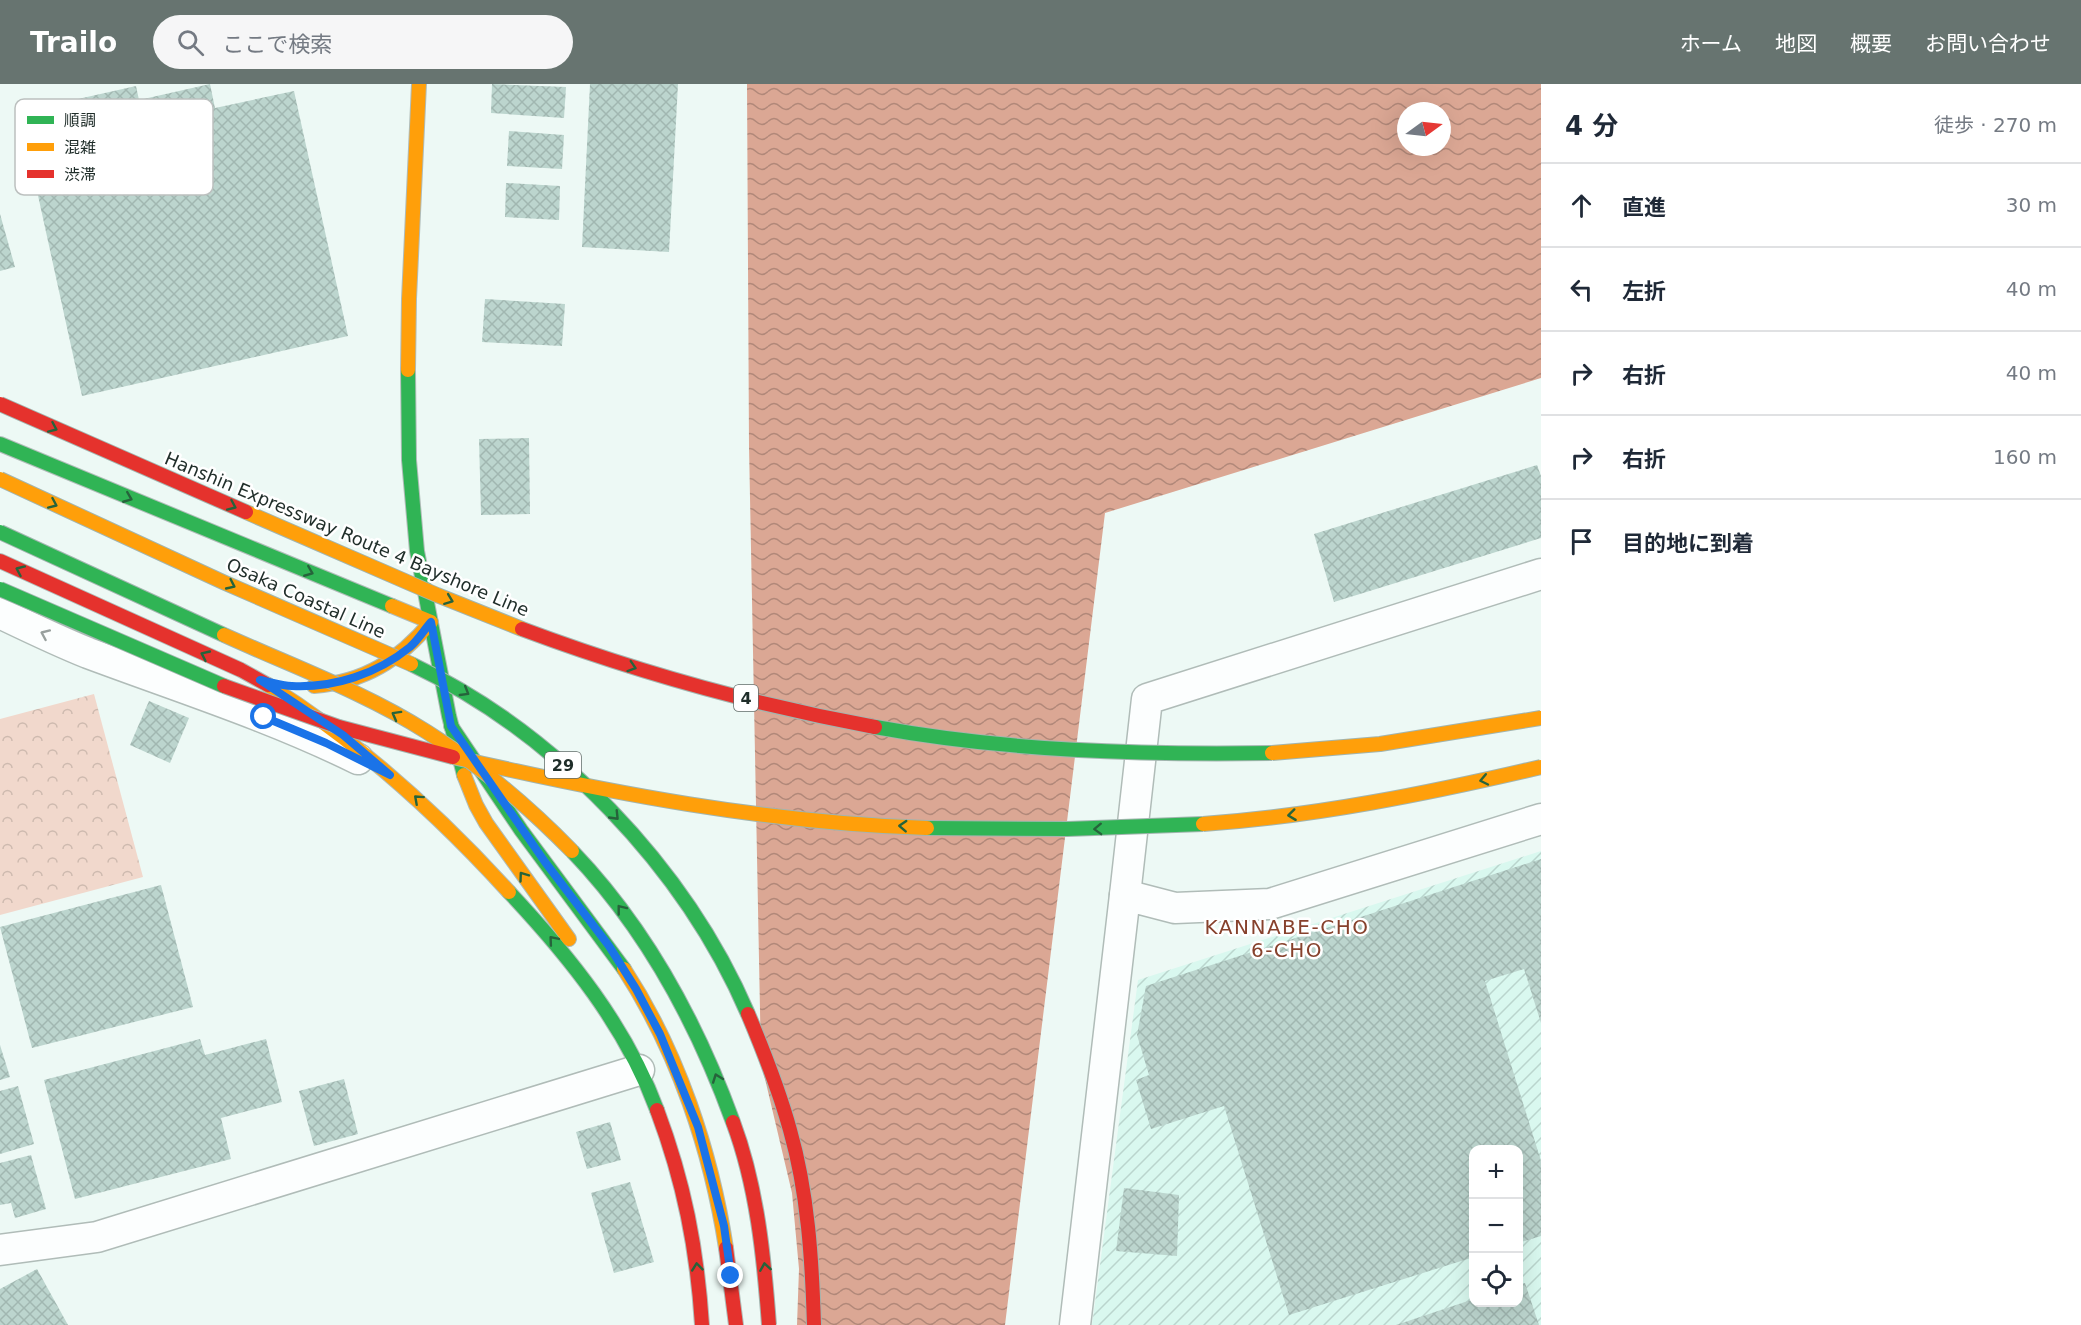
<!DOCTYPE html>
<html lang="ja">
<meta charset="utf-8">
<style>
body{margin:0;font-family:"DejaVu Sans","Noto Sans JP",sans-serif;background:#f6f6f7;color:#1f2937}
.controls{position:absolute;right:18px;bottom:18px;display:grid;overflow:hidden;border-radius:12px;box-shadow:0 6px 24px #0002}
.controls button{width:54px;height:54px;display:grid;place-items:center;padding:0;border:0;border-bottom:2px solid #e0e1e3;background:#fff;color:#1f2937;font:30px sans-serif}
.compass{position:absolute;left:1397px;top:18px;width:54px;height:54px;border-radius:50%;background:#fff;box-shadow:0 6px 24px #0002;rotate:75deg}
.stop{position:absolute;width:18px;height:18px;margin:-14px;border:4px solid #1a73e8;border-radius:50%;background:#fff}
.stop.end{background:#1a73e8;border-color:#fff;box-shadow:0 2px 6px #0008}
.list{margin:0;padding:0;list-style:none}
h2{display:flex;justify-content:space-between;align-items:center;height:78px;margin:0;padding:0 24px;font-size:26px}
h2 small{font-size:20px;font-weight:400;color:#747a83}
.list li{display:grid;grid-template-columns:39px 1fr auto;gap:18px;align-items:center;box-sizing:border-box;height:84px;padding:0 24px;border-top:2px solid #e0e1e3}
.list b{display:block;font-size:22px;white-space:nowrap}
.list em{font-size:20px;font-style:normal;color:#747a83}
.icon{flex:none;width:33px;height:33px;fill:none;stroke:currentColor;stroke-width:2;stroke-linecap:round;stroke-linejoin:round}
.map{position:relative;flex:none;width:1541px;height:1241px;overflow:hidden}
header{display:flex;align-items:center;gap:36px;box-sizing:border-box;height:84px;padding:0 30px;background:#677470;color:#fff}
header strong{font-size:28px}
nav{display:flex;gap:33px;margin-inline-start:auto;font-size:21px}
.search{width:420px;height:54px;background:#f6f6f7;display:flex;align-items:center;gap:15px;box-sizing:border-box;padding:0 21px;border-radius:33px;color:#747a83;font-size:22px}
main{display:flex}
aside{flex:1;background:#fff}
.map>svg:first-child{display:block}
.industrial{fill:url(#industrial-furrows);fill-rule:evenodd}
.forest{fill:url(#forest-crowns)}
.water{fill:url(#water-waves);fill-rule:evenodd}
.building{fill:url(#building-cross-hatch)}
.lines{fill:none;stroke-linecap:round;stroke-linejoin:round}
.street-casing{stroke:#b0bcb8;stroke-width:33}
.fast-casing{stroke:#b0bcb8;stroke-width:16}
.slow-casing{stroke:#b0bcb8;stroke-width:16}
.jam-casing{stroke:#b0bcb8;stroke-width:16}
.street{stroke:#fcfefe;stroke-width:30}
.fast{stroke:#30b455;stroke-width:14}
.slow{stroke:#ff9f0a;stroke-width:14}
.jam{stroke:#e5322d;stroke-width:14}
.fast-bridge-casing{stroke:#a2b5af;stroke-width:16;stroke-linecap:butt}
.slow-bridge-casing{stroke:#a2b5af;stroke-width:16;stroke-linecap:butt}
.jam-bridge-casing{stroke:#a2b5af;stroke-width:16;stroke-linecap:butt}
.fast-bridge{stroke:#30b455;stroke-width:14}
.slow-bridge{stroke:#ff9f0a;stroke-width:14}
.jam-bridge{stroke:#e5322d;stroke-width:14}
.oneway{stroke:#26633b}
.oneway2{stroke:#99a09e}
.route{stroke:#1a73e8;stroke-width:8}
.labels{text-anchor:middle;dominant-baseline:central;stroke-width:5;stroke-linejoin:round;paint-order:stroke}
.shield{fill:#fff;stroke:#626c69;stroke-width:1.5}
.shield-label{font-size:16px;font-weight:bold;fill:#1f2d29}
.street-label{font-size:18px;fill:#1f2d29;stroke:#fff}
.neighbourhood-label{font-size:20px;letter-spacing:1.5px;fill:#86412c;stroke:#fff}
.key{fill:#fff;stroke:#bcc0bf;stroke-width:1.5}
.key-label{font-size:16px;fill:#1f2d29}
</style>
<header>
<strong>Trailo</strong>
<div class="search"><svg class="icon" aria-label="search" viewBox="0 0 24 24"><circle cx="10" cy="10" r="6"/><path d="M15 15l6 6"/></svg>ここで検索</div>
<nav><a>ホーム</a><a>地図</a><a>概要</a><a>お問い合わせ</a></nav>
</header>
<main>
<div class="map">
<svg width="1541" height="1241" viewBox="0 0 1541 1241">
<defs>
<pattern id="industrial-furrows" width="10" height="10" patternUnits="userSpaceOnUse" patternTransform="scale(1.5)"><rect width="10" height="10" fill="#d9f8ef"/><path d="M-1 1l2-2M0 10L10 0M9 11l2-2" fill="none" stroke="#bad5cd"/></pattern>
<pattern id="forest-crowns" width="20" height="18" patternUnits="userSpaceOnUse" patternTransform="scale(1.5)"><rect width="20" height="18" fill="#f1d8cc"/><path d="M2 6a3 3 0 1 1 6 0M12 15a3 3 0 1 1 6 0" fill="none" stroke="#cebaaf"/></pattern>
<pattern id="water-waves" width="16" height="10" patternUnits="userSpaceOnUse" patternTransform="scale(1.5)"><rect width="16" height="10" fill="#dba794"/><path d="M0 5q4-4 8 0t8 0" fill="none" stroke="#b18879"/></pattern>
<pattern id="building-cross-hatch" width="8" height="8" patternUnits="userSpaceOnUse" patternTransform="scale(1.5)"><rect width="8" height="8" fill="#bcd5ce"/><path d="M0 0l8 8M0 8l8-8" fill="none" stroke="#a1b7b1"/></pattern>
</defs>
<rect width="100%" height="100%" fill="#edf9f5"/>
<path class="industrial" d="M 1541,767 L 1541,1241 L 1092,1241 L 1138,896 ZM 1474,1066 L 1518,1066 L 1518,1218 L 1474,1218 Z"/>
<path class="forest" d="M 94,610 L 143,793 L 0,831 L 0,635 Z"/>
<path class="water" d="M 747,0 L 1541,0 L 1541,294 L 1105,429 L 1005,1241 L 797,1241 L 799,1185 L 792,1109 L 761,978 L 749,362 ZM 1406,27 L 1442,27 L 1442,63 L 1406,63 Z"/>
<g class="building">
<path d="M 210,0 L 215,24 L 294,7 L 348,252 L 82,312 L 28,66 L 37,64 L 29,26 L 136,2 L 139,16 Z"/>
<path d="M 492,0 L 566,3 L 564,34 L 491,29 Z"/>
<path d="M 590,0 L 678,0 L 669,168 L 582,163 Z"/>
<path d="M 509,47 L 564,51 L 562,85 L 507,82 Z"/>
<path d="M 506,99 L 560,102 L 559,136 L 505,133 Z"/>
<path d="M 0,130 L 15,183 L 0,187 Z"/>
<path d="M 485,215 L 565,220 L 562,262 L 482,258 Z"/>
<path d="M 529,354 L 530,430 L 481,431 L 479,355 Z"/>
<path d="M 1537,381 L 1541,392 L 1541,454 L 1334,518 L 1314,450 Z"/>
<path d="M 149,617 L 189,634 L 170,679 L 130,661 Z"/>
<path d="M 1541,775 L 1541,939 L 1524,885 L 1485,897 L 1541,1077 L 1541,1152 L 1518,1159 L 1518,1066 L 1474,1066 L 1474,1173 L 1289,1231 L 1224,1022 L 1151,1045 L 1136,996 L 1149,991 L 1137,951 L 1146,902 Z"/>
<path d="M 161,801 L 193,923 L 32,964 L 0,843 Z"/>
<path d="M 200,955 L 205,971 L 266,955 L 282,1018 L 221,1034 L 231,1075 L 75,1115 L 44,996 Z"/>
<path d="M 0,961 L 10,993 L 0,996 Z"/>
<path d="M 344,995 L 358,1050 L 314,1062 L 299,1007 Z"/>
<path d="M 18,1002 L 34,1060 L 0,1070 L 0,1007 Z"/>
<path d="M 610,1038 L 621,1076 L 587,1085 L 576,1048 Z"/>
<path d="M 31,1071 L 46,1125 L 15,1134 L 11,1119 L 0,1121 L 0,1079 Z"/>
<path d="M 630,1098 L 654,1178 L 614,1189 L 591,1109 Z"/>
<path d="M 1124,1104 L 1179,1111 L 1177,1172 L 1116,1167 Z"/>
<path d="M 37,1185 L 68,1241 L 0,1241 L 0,1205 Z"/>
<path d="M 1525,1199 L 1539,1241 L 1396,1241 L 1474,1215 L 1474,1218 L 1518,1218 L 1518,1201 Z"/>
</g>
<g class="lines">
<g class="street-casing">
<g id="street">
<path d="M 0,529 C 29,543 58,557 88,569 C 179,603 271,632 358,675"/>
<path d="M 1125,811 L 1147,615 L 1541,490"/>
<path d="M 0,1166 L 97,1153 L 639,986"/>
<path d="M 1075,1241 L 1125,811 L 1175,824 L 1270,820 L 1541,735"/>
</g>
</g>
<g class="fast-casing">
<g id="fast">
<path d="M 408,286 L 409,376 L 417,467 L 449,632 L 464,691"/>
<path d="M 0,360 L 392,522"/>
<path d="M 451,642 L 521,746 L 624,885"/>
<path d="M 509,808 C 569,872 626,942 657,1026"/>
</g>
</g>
<g class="slow-casing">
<g id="slow">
<path d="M 408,286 L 409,215 L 419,0"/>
<path d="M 268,601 C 359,658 437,729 509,808"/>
<path d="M 314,602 C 365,598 399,576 431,538 L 392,522"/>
<path d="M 464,691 L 476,721 L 486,739 L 569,855"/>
<path d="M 624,885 C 678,968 711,1067 726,1164"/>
</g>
</g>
<g class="jam-casing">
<g id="jam">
<path d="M 0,477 L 241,586 L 268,601"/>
<path d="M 657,1026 C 684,1098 697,1164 702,1241"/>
<path d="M 726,1164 L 736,1241"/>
</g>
</g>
<use href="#street" class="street"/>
<use href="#fast" class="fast"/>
<use href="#slow" class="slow"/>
<use href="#jam" class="jam"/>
<g class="fast-bridge-casing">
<g id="fast-bridge">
<path d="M 0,448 L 224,551"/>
<path d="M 0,505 L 224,602"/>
<path d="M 411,580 C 555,648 685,783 748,930"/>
<path d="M 875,643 C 1006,667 1140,671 1272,669"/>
<path d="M 927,744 L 1067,745 L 1203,740"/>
<path d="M 572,767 C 646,844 697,939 733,1038"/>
</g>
</g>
<g class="slow-bridge-casing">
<g id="slow-bridge">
<path d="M 0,395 L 223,498 L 411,580"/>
<path d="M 246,428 L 437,511 L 522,545"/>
<path d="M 224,551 C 292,582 364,608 427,648 C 481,682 528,722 572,767"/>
<path d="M 1272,669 L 1380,660 L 1541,634"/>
<path d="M 453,673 C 609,709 767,739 927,744"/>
<path d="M 1203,740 C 1317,732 1430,709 1541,683"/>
</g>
</g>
<g class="jam-bridge-casing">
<g id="jam-bridge">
<path d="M 0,320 L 246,428"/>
<path d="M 522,545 C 637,588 755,621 875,643"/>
<path d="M 224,602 L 339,643 L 453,673"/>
<path d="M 748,930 C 764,968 779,1006 790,1046 C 808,1109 812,1176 814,1241"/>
<path d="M 733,1038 C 757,1102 764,1173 769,1241"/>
</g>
</g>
<use href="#fast-bridge" class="fast-bridge"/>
<use href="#slow-bridge" class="slow-bridge"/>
<use href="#jam-bridge" class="jam-bridge"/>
</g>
<defs><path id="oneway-chevron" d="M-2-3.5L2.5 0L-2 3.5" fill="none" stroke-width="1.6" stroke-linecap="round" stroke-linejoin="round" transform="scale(1.5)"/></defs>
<g class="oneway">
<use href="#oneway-chevron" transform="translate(53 344) rotate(24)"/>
<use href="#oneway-chevron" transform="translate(128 414) rotate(22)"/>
<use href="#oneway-chevron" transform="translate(53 420) rotate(24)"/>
<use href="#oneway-chevron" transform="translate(232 422) rotate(24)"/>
<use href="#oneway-chevron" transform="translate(20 486) rotate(-156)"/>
<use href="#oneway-chevron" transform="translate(309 488) rotate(22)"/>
<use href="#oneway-chevron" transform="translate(231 501) rotate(25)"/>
<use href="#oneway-chevron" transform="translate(449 516) rotate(21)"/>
<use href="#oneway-chevron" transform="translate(205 571) rotate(-155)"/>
<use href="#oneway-chevron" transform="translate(632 583) rotate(18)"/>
<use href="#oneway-chevron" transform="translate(465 608) rotate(31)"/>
<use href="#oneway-chevron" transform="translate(396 631) rotate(-151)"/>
<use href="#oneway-chevron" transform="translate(1484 696) rotate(168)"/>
<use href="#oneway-chevron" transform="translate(418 715) rotate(-138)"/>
<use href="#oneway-chevron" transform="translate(1292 731) rotate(173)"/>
<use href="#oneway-chevron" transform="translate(615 732) rotate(46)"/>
<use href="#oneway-chevron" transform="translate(903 742) rotate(-177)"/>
<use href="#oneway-chevron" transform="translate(1098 745) rotate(178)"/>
<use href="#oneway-chevron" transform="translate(523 792) rotate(-126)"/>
<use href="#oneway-chevron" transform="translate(621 825) rotate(-128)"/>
<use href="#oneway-chevron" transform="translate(553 856) rotate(-130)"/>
<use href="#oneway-chevron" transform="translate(717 994) rotate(-110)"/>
<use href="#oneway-chevron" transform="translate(697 1183) rotate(-96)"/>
<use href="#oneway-chevron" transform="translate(765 1183) rotate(-99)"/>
</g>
<use class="oneway2" href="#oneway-chevron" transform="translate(45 550) rotate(-156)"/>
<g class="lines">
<path class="route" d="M 264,633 L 326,659 L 390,691 L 343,651 L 260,596 C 270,598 282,602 292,602 C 334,604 377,590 410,563 C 418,556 424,546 431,538 L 451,642 L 545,778 L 609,862 L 636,905 L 660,950 L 698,1043 L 724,1142 L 731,1192"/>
</g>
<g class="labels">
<g class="shield">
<rect x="734" y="601" width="24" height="26" rx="4.5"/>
<rect x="545" y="668" width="36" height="26" rx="4.5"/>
</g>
<g class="shield-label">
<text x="746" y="614">4</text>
<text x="563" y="681">29</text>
</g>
<g class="street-label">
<text transform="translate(347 450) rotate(23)">Hanshin Expressway Route 4 Bayshore Line</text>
<text transform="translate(306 514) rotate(24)">Osaka Coastal Line</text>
</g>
<g class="neighbourhood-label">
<text x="1287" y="843">KANNABE-CHO<tspan x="1287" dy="23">6-CHO</tspan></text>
</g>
</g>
<rect x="15" y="15" width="198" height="96" rx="9" class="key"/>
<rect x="27" y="32" width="27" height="8" fill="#30b455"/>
<rect x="27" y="59" width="27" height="8" fill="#ff9f0a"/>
<rect x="27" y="86" width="27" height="8" fill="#e5322d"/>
<g class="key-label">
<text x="64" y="42">順調</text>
<text x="64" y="69">混雑</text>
<text x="64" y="96">渋滞</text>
</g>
</svg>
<div class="controls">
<button>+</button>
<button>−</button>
<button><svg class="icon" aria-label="locate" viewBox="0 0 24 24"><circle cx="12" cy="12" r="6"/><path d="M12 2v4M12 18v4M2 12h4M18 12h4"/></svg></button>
</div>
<svg class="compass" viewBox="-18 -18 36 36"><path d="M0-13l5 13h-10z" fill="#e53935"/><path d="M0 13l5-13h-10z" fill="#747a83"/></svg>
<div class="stop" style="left:264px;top:633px"></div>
<div class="stop end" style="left:731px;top:1192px"></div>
</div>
<aside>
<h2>4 分<small>徒歩 · 270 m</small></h2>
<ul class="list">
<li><svg class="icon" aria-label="ahead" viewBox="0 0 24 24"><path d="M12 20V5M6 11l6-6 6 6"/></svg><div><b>直進</b></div><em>30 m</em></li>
<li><svg class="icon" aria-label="left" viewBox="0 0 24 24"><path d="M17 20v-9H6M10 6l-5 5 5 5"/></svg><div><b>左折</b></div><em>40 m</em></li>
<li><svg class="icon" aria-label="right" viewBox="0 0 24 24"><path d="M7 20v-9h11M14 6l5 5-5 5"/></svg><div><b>右折</b></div><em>40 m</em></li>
<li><svg class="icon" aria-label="right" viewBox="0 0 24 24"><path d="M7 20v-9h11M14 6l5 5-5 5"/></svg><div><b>右折</b></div><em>160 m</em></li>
<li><svg class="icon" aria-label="arrive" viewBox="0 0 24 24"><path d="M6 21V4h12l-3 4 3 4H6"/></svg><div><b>目的地に到着</b></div></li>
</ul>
</aside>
</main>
